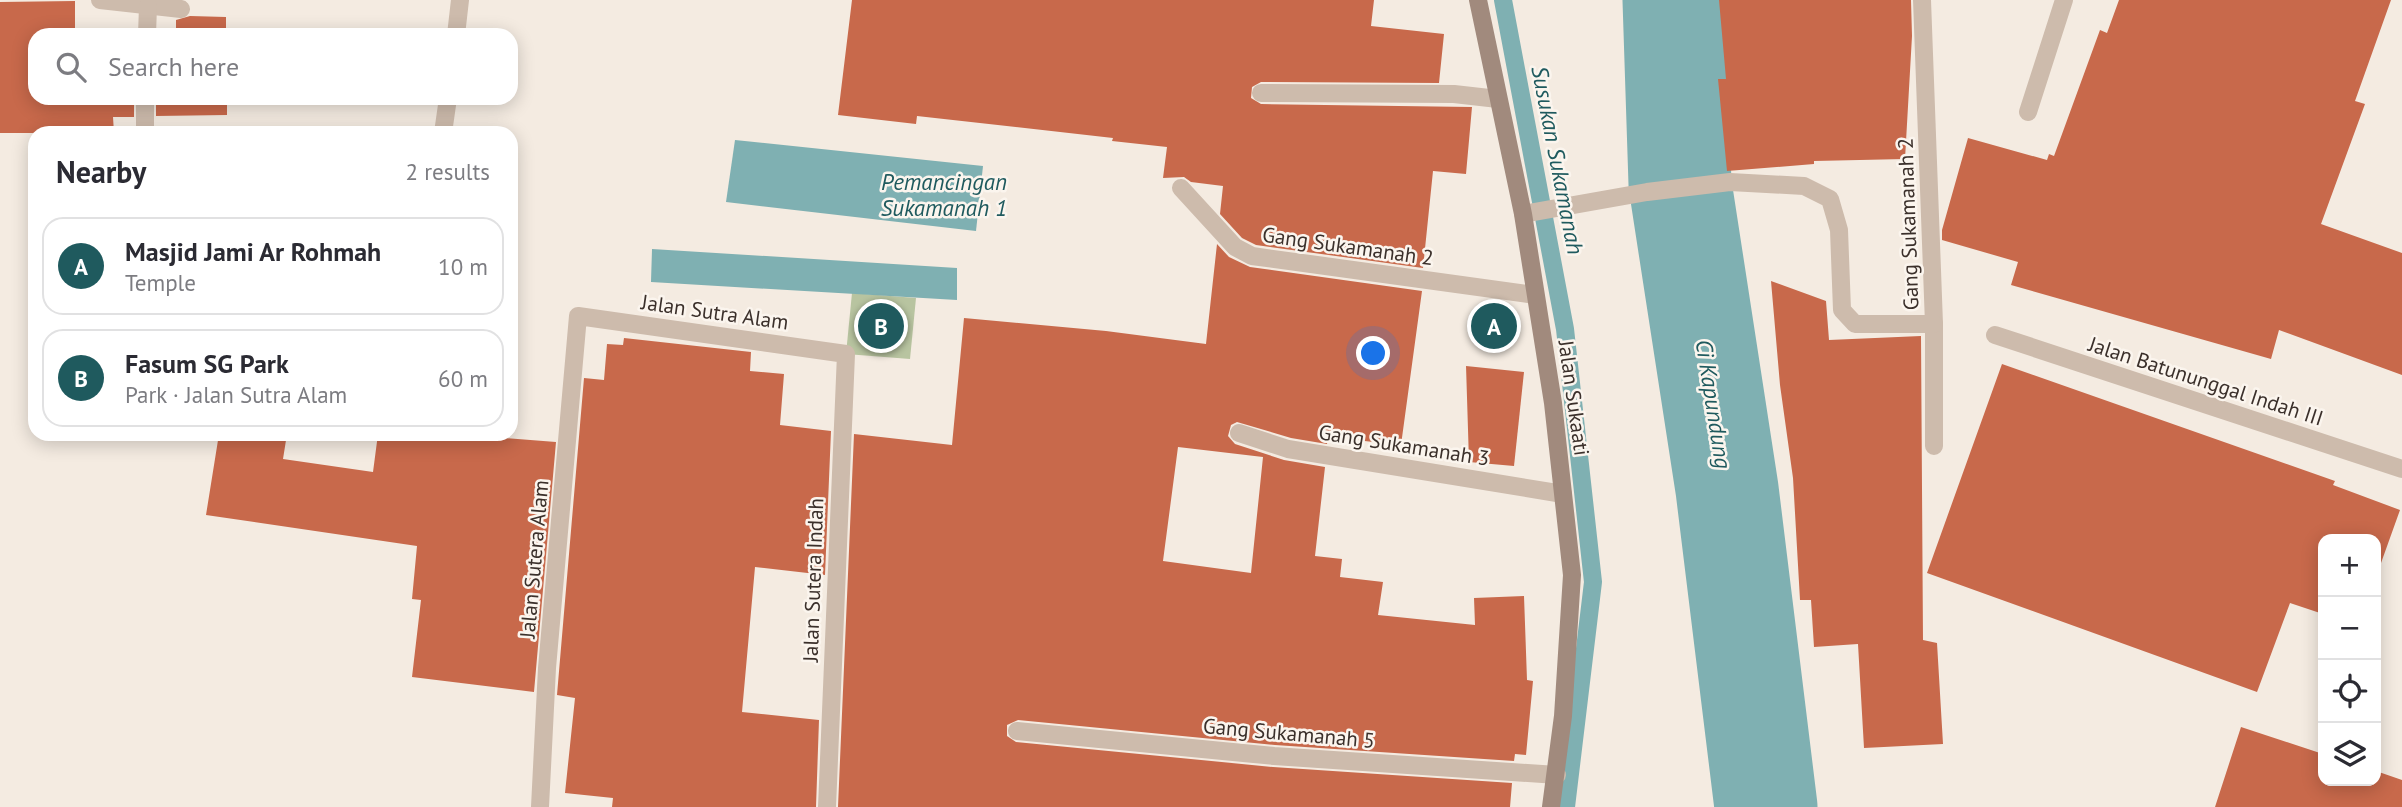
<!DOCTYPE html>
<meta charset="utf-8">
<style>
body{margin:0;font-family:"PT Sans",sans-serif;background:#f2f2f3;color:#2b2b33}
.controls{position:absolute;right:21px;bottom:21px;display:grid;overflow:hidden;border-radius:14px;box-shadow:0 4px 18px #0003}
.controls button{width:63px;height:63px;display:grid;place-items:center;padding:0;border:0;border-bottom:2px solid #e1e1e2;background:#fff;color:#2b2b33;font:35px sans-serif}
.you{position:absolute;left:1374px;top:354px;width:24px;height:24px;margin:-18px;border:5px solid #fff;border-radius:50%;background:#1a73e8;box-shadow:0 0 0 10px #1a73e833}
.badge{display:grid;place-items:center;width:46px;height:46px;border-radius:50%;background:#1f5a5e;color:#fff;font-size:23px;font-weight:700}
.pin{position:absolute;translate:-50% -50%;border:4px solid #fff;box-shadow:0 2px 7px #0006}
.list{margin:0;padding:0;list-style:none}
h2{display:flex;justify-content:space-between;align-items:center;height:91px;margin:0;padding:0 28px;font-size:30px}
h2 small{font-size:23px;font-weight:400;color:#7c7c81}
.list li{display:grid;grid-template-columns:46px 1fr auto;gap:21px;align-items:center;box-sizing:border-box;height:98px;margin:0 14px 14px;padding:0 14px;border:2px solid #e1e1e2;border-radius:21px}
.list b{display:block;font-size:26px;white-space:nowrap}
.list p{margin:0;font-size:23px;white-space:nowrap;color:#7c7c81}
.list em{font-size:23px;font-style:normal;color:#7c7c81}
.icon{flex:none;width:38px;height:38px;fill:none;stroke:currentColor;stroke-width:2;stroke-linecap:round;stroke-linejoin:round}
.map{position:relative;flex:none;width:2402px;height:807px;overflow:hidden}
.search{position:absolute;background:#fff;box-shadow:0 4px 18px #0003;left:28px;top:28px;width:490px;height:77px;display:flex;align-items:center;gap:18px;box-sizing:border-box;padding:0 24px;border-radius:21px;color:#7c7c81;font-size:26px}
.panel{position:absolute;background:#fff;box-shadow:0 4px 18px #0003;left:28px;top:126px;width:490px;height:315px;border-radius:21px}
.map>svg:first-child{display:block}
.green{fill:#b8c4a0}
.water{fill:#7fb0b2}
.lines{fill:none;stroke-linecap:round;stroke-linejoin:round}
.stream{stroke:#7fb0b2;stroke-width:18}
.river{stroke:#7fb0b2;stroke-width:103}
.building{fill:#c8694b;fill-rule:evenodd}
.lane{stroke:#cdbbac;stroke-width:18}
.street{stroke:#cdbbac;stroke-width:18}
.secondary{stroke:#a18a7d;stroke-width:18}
.labels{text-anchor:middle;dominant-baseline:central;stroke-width:5;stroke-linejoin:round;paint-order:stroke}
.street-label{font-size:21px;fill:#3b302b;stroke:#fbf5ee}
.water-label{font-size:23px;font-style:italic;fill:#1f5a5e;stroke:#fbf5ee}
</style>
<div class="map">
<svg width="2402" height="807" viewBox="0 0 2402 807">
<rect width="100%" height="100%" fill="#f4ebe1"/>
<path class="green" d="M 852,293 L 916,298 L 910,359 L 846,354 Z"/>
<g class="water">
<path d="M 735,140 L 983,166 L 976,231 L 726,202 Z"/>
<path d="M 652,249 L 957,268 L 957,300 L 651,282 Z"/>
</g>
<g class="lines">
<path class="stream" d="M 1503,0 L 1565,329 L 1593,582 L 1566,807"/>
<path class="river" d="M 1674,0 L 1680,184 L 1727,489 L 1766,807"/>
</g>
<g class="building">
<path d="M 852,0 L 1374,0 L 1371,26 L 1444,34 L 1439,83 L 1261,82 L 1252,87 L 1251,98 L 1261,104 L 1472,107 L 1466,174 L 1433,171 L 1423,268 L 1256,245 L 1242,238 L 1220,214 L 1223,186 L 1191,182 L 1184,177 L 1163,178 L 1167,147 L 1112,141 L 1113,138 L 917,116 L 916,124 L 838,115 Z"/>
<path d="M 1719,0 L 1911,0 L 1912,36 L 1905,159 L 1814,161 L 1814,164 L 1727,171 L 1718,79 L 1726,79 Z"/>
<path d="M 2119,0 L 2391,0 L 2355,101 L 2365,104 L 2321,224 L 2402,253 L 2402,375 L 2279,330 L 2271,359 L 2011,285 L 2018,262 L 1942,240 L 1942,230 L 1968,138 L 2047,160 L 2049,154 L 2054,156 L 2100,30 L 2107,33 Z"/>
<path d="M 75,1 L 75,35 L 35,35 L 35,98 L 134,98 L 134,117 L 113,117 L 114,133 L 0,133 L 0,2 Z"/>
<path d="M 190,16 L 226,17 L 226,35 L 158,35 L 176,32 L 176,20 Z"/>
<path d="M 156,98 L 227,98 L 227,115 L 156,116 Z"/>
<path d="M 1217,244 L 1229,257 L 1250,267 L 1422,291 L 1401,445 L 1328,437 L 1327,444 L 1291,438 L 1237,422 L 1231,425 L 1228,436 L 1235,444 L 1284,460 L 1325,467 L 1315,556 L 1342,559 L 1340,577 L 1383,582 L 1378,615 L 1475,625 L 1474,598 L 1524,596 L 1527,680 L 1533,681 L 1526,755 L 1515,754 L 1514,761 L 1275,745 L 1018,720 L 1007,725 L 1007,736 L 1016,742 L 1273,767 L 1512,783 L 1510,807 L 838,807 L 854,434 L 952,445 L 964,318 L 1106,331 L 1206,344 ZM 1178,447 L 1263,457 L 1251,573 L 1163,561 Z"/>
<path d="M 1771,281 L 1826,301 L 1829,340 L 1921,336 L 1923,640 L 1937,643 L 1943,744 L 1864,748 L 1858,644 L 1814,647 L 1811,600 L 1800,600 L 1793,478 L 1780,385 Z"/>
<path d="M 624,338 L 751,352 L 750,371 L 784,374 L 780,425 L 831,431 L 825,575 L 755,567 L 742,712 L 819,720 L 816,807 L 612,807 L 613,798 L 565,793 L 575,698 L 557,695 L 584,378 L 604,380 L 607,344 L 623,345 Z"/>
<path d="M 2002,364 L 2335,481 L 2333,485 L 2400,510 L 2376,577 L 2376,539 L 2323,539 L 2323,614 L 2290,603 L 2257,692 L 1927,573 Z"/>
<path d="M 1466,366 L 1524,372 L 1514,466 L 1469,462 Z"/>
<path d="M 219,434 L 287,434 L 283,459 L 373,472 L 378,434 L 453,434 L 556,442 L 534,692 L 412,677 L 421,600 L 412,599 L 417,546 L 206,515 Z"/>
<path d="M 2241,727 L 2323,754 L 2323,781 L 2376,781 L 2376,771 L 2402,780 L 2402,807 L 2215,807 Z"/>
</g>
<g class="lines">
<path class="lane" d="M 1261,93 L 1454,94 L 1498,99"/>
<g class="street">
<path d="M 100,0 L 181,9"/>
<path d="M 1922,0 L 1934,324 L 1934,446"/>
<path d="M 147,35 L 148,6"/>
<path d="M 456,35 L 460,0"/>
<path d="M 2028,112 L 2064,0"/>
<path d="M 145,133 L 145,98"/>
<path d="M 443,133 L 448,98"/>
<path d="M 1181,188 L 1235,247 L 1252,256 L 1535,295"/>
<path d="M 1523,214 L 1647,192 L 1730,182 L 1804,186 L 1830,199 L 1839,230 L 1842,310 L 1855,324 L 1934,324"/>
<path d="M 1995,335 L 2402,469"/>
<path d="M 1239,433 L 1288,449 L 1563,494"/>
<path d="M 1017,731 L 1274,756 L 1557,775"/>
<path d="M 540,807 L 547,668 L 578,316 L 846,354 L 827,807"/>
</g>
<path class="secondary" d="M 1478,0 L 1523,214 L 1553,403 L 1572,575 L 1563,716 L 1551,807"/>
</g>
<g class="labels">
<g class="street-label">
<text transform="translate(1908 224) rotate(-92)">Gang Sukamanah 2</text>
<text transform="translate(1348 246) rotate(8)">Gang Sukamanah 2</text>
<text transform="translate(715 312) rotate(8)">Jalan Sutra Alam</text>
<text transform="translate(2206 381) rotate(18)">Jalan Batununggal Indah III</text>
<text transform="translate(1574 398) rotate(82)">Jalan Sukaati</text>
<text transform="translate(1404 445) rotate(9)">Gang Sukamanah 3</text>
<text transform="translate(534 559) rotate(-85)">Jalan Sutera Alam</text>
<text transform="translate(813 580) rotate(-88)">Jalan Sutera Indah</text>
<text transform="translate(1289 733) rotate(5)">Gang Sukamanah 5</text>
</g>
<g class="water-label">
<text transform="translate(1558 160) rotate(79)">Susukan Sukamanah</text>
<text x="944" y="181">Pemancingan<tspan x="944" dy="26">Sukamanah 1</tspan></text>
<text transform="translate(1714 404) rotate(81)">Ci Kapundung</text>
</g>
</g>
</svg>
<div class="controls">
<button>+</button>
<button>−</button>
<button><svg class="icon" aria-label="locate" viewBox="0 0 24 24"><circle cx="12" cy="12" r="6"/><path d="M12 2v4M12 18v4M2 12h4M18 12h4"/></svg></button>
<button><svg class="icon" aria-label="layers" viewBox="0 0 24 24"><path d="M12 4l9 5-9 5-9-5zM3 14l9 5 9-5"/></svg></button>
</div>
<div class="you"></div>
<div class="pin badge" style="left:1494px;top:326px">A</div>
<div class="pin badge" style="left:881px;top:326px">B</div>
<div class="search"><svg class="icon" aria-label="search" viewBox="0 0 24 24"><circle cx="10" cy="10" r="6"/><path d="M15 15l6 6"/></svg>Search here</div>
<section class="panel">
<h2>Nearby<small>2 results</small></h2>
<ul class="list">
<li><span class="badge">A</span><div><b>Masjid Jami Ar Rohmah</b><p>Temple</p></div><em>10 m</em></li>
<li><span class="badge">B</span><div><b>Fasum SG Park</b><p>Park · Jalan Sutra Alam</p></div><em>60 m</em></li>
</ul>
</section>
</div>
